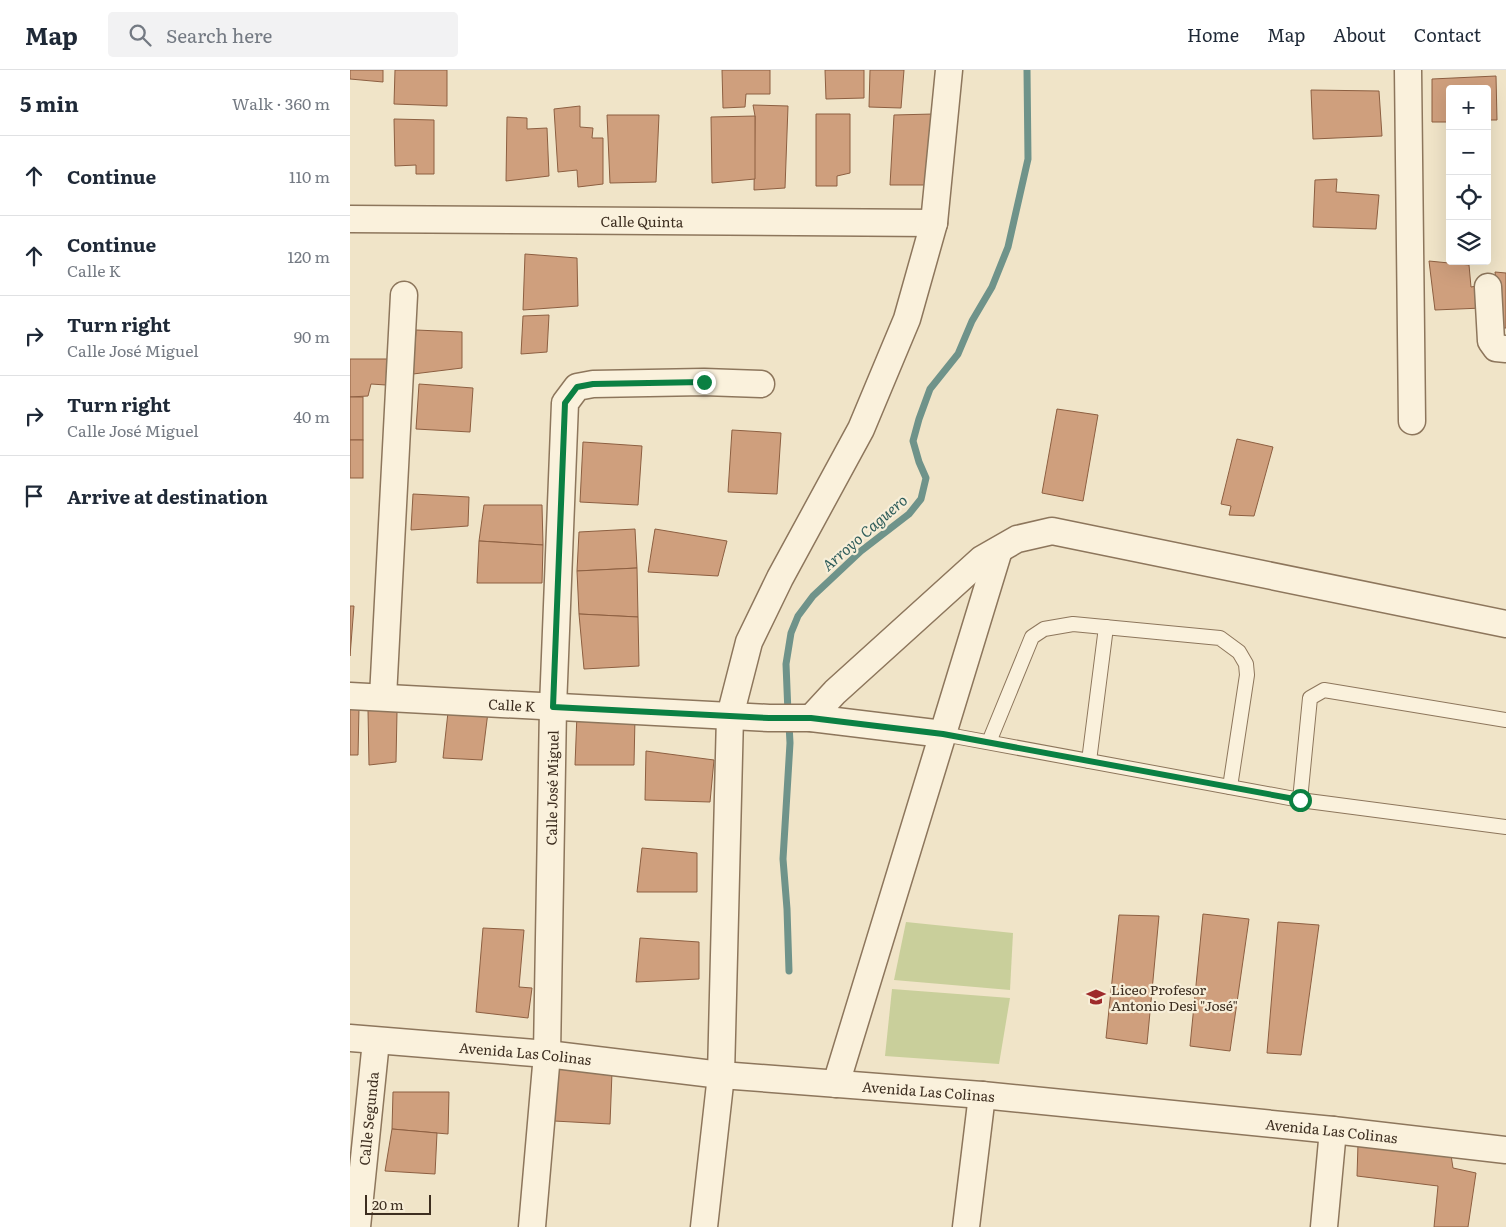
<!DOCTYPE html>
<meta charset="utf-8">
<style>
body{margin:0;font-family:Literata,serif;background:#f2f2f3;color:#1f2937}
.controls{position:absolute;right:15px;top:15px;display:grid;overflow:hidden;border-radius:5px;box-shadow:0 5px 20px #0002}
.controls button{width:45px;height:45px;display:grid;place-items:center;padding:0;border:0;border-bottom:1px solid #e0e1e3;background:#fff;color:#1f2937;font:25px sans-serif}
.scale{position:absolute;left:15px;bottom:12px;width:66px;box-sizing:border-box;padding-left:5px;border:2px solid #3d2e20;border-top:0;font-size:14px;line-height:18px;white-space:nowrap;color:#3d2e20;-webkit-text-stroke:4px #f7eed8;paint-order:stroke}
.stop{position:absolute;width:15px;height:15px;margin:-11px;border:4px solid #0b8043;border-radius:50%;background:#fff}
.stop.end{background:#0b8043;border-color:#fff;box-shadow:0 1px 5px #0008}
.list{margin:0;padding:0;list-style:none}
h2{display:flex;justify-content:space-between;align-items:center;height:65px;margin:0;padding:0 20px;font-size:21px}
h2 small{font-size:16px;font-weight:400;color:#747a83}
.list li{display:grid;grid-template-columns:32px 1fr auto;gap:15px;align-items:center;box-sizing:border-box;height:80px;padding:0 20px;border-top:1px solid #e0e1e3}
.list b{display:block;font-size:19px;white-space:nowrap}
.list p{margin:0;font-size:16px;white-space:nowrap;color:#747a83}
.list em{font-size:16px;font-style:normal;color:#747a83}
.icon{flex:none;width:28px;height:28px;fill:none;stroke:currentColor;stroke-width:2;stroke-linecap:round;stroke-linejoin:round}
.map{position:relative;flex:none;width:1156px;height:1157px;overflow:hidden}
header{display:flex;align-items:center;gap:30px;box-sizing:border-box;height:70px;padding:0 25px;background:#fff;border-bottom:1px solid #e0e1e3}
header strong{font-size:24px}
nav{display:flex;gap:28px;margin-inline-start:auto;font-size:18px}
.search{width:350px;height:45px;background:#f2f2f3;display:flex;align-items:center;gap:12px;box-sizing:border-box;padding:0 18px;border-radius:5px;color:#747a83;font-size:19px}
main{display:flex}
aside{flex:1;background:#fff}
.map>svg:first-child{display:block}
.green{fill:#c9cf9b}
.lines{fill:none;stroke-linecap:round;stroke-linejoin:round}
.stream{stroke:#6f938a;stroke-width:7}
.building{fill:#cf9f7d;stroke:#8d5f41}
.lane-casing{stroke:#8d765c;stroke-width:16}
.street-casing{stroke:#8d765c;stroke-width:29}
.lane{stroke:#faf1dc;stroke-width:14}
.street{stroke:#faf1dc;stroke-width:26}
.route{stroke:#0b8043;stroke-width:6}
.labels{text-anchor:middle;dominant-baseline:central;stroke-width:4.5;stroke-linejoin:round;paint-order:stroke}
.street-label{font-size:14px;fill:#3d2e20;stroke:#f7eed8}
.poi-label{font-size:14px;fill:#3d2e20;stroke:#f7eed8;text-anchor:start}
.water-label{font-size:15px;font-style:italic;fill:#2f5d5a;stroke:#f7eed8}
</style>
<header>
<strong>Map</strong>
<div class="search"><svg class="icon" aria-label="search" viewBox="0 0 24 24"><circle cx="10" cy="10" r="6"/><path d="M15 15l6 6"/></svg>Search here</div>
<nav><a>Home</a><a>Map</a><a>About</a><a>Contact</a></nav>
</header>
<main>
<aside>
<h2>5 min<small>Walk · 360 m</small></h2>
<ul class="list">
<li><svg class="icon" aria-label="ahead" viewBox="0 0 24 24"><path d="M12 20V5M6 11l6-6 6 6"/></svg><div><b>Continue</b></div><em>110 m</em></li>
<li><svg class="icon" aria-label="ahead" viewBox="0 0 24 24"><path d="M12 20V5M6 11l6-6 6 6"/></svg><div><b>Continue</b><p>Calle K</p></div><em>120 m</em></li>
<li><svg class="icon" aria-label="right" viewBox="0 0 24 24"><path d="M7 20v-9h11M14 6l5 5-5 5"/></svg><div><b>Turn right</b><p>Calle José Miguel</p></div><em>90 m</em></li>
<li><svg class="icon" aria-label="right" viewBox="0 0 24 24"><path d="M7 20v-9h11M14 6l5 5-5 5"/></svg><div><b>Turn right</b><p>Calle José Miguel</p></div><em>40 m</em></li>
<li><svg class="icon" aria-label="arrive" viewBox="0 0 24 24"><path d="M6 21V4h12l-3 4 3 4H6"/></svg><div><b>Arrive at destination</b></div></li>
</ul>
</aside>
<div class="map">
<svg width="1156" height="1157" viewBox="0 0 1156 1157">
<rect width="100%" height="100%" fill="#f0e4c8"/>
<g class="green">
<path d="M 556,852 L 663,863 L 660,920 L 544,910 Z"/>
<path d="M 542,919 L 660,928 L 649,994 L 535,986 Z"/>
</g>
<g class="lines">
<g class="stream">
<path d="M 438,643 L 436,594 L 441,563 L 448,546 L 463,526 L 511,481 L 559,444 L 571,429 L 576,408 L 569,392 L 563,371 L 569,349 L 580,319 L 608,284 L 622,251 L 642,217 L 658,177 L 678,89 L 677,0"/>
<path d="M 439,654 L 440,673 L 433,789 L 437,839 L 439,901"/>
</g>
</g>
<g class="building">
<path d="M 0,0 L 33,0 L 33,12 L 0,9 Z"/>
<path d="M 45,0 L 97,0 L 97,36 L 44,34 Z"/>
<path d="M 372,0 L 420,0 L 420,24 L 396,24 L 395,37 L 373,38 Z"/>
<path d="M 475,0 L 514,0 L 514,28 L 476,29 Z"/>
<path d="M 520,0 L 554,0 L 551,38 L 519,37 Z"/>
<path d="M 1146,6 L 1147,50 L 1137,50 L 1137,19 L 1100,19 L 1100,52 L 1082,52 L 1082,9 Z"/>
<path d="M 961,20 L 1029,21 L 1032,66 L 963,69 Z"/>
<path d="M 403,35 L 438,36 L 435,118 L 404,120 L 405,46 Z"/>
<path d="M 230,36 L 230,57 L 243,58 L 242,68 L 253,68 L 253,114 L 228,117 L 227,100 L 208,102 L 204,39 Z"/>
<path d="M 466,44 L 500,44 L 500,103 L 487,106 L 487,116 L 466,116 Z"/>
<path d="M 583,44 L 576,115 L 540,115 L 544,45 Z"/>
<path d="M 257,45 L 309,45 L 306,112 L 260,113 Z"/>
<path d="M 405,46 L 405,109 L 362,113 L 361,47 Z"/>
<path d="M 157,47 L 177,48 L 177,59 L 197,58 L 199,106 L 156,111 Z"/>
<path d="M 44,49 L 84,50 L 84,104 L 66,104 L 66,95 L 45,96 Z"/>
<path d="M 987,109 L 986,122 L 1029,125 L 1026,159 L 963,157 L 965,110 Z"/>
<path d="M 175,184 L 227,188 L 228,236 L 173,240 Z"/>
<path d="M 1079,191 L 1119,195 L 1121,217 L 1132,215 L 1132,238 L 1085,240 Z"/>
<path d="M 1145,202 L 1156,203 L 1156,258 L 1151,258 Z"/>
<path d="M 199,245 L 197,282 L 171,284 L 173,246 Z"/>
<path d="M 66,260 L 112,262 L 112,298 L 63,304 Z"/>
<path d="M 0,289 L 38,289 L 36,315 L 21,314 L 18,326 L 0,327 Z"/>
<path d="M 69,314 L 123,318 L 120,362 L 66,359 Z"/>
<rect x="0" y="327" width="13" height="43"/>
<path d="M 707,339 L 748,345 L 733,431 L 692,423 Z"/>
<path d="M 382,360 L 431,363 L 427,424 L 378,422 Z"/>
<path d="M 887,369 L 923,377 L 904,446 L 879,445 L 881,436 L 871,434 Z"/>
<rect x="0" y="370" width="13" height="38"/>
<path d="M 233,372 L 292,376 L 288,435 L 230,432 Z"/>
<path d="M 63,424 L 119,427 L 118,456 L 61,460 Z"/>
<path d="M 134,435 L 192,435 L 193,475 L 129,471 Z"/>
<path d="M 285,459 L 287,498 L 227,501 L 229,462 Z"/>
<path d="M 305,459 L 377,471 L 368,506 L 298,502 Z"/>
<path d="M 129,471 L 193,475 L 192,513 L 127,513 Z"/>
<path d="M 287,498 L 288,547 L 229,544 L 227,501 Z"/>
<path d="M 0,536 L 4,536 L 0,586 Z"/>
<path d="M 229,544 L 288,547 L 289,596 L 234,599 Z"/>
<path d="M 99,633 L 139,634 L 132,690 L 93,688 Z"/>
<path d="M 0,637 L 9,638 L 8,685 L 0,685 Z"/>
<path d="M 18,640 L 47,642 L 46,692 L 19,695 Z"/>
<path d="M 227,644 L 285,647 L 284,695 L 225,695 Z"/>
<path d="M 296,681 L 364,690 L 360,732 L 295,730 Z"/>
<path d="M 292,778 L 347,783 L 347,822 L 287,822 Z"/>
<path d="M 853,844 L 899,849 L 880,981 L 840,976 Z"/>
<path d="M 769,845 L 809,846 L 797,974 L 756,968 Z"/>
<path d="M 928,852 L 969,855 L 951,985 L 917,983 Z"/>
<path d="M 133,858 L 174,860 L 169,917 L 182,918 L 178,948 L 126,942 Z"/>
<path d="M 290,868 L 349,872 L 349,909 L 286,912 Z"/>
<path d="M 206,999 L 262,1002 L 260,1054 L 204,1051 Z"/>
<path d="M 43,1022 L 99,1022 L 98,1064 L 42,1059 Z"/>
<path d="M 42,1059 L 87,1063 L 85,1104 L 35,1101 Z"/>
<path d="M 1008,1074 L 1101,1085 L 1103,1098 L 1126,1103 L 1118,1157 L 1084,1157 L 1088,1116 L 1007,1106 Z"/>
</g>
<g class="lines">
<g class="lane-casing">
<g id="lane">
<path d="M 593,664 L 950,730 L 1156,757"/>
<path d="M 639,672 L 682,567 L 694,559 L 723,554 L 870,568 L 889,582 L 896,594 L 897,605 L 880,717"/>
<path d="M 739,691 L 756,557"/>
<path d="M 950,730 L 960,628 L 974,620 L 1156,650"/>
</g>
</g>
<g class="street-casing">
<g id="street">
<path d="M 1058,0 L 1062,351"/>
<path id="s1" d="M 0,149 L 584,153"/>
<path d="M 1138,217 L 1141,271 L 1146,278 L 1156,279"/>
<path id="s2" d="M 0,626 L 419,648 L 461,648 L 593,664"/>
<path d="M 33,627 L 54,225"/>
<path d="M 461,648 L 485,622 L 632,489 L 667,469 L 702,461 L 1156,554"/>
<path id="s3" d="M 0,968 L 197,984 L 371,1005 L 632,1025 L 983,1060 L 1156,1080"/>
<path d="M 486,1014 L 649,480"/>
<path id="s4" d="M 7,1157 L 26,971"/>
<path id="s5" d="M 182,1157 L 197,984 L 203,637 L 215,333 L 227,317 L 243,314 L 354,312 L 411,314"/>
<path d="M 354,1157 L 371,1005 L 380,646 L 399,572 L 430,508 L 511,359 L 557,249 L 584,153 L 599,0"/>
<path d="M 616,1157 L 632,1025"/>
<path d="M 974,1157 L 983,1060"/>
</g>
</g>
<use href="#lane" class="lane"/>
<use href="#street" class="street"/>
</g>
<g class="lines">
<path class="route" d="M 354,312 L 243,314 L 227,317 L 215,333 L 203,637 L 419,648 L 461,648 L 593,664 L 950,730"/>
</g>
<defs>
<g id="school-bare" transform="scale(1.5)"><path d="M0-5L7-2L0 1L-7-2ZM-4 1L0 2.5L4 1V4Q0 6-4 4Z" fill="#9e2a2b" stroke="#f7eed8" stroke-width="2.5" paint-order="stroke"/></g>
</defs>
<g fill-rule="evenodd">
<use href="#school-bare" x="746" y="927"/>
</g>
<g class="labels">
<g class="street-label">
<text stroke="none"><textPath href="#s1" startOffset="292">Calle Quinta</textPath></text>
<text stroke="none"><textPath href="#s2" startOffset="162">Calle K</textPath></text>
<text stroke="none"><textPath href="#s5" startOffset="440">Calle José Miguel</textPath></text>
<text stroke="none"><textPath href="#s3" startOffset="176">Avenida Las Colinas</textPath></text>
<text stroke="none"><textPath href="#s3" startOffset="581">Avenida Las Colinas</textPath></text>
<text stroke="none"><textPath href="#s4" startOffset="109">Calle Segunda</textPath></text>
<text stroke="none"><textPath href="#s3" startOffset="986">Avenida Las Colinas</textPath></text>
</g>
<g class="poi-label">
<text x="761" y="919">Liceo Profesor<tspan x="761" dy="16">Antonio Desi "José"</tspan></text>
</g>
<g class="water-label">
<text transform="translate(514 462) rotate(-41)">Arroyo Caguero</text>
</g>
</g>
</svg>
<div class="controls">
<button>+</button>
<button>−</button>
<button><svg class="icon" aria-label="locate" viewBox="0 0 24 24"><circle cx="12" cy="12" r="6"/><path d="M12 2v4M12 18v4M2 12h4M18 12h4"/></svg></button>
<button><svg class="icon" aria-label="layers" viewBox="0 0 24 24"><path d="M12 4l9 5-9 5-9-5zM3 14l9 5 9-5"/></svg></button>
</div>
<div class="scale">20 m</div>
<div class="stop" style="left:950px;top:730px"></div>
<div class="stop end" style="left:354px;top:312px"></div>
</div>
</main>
